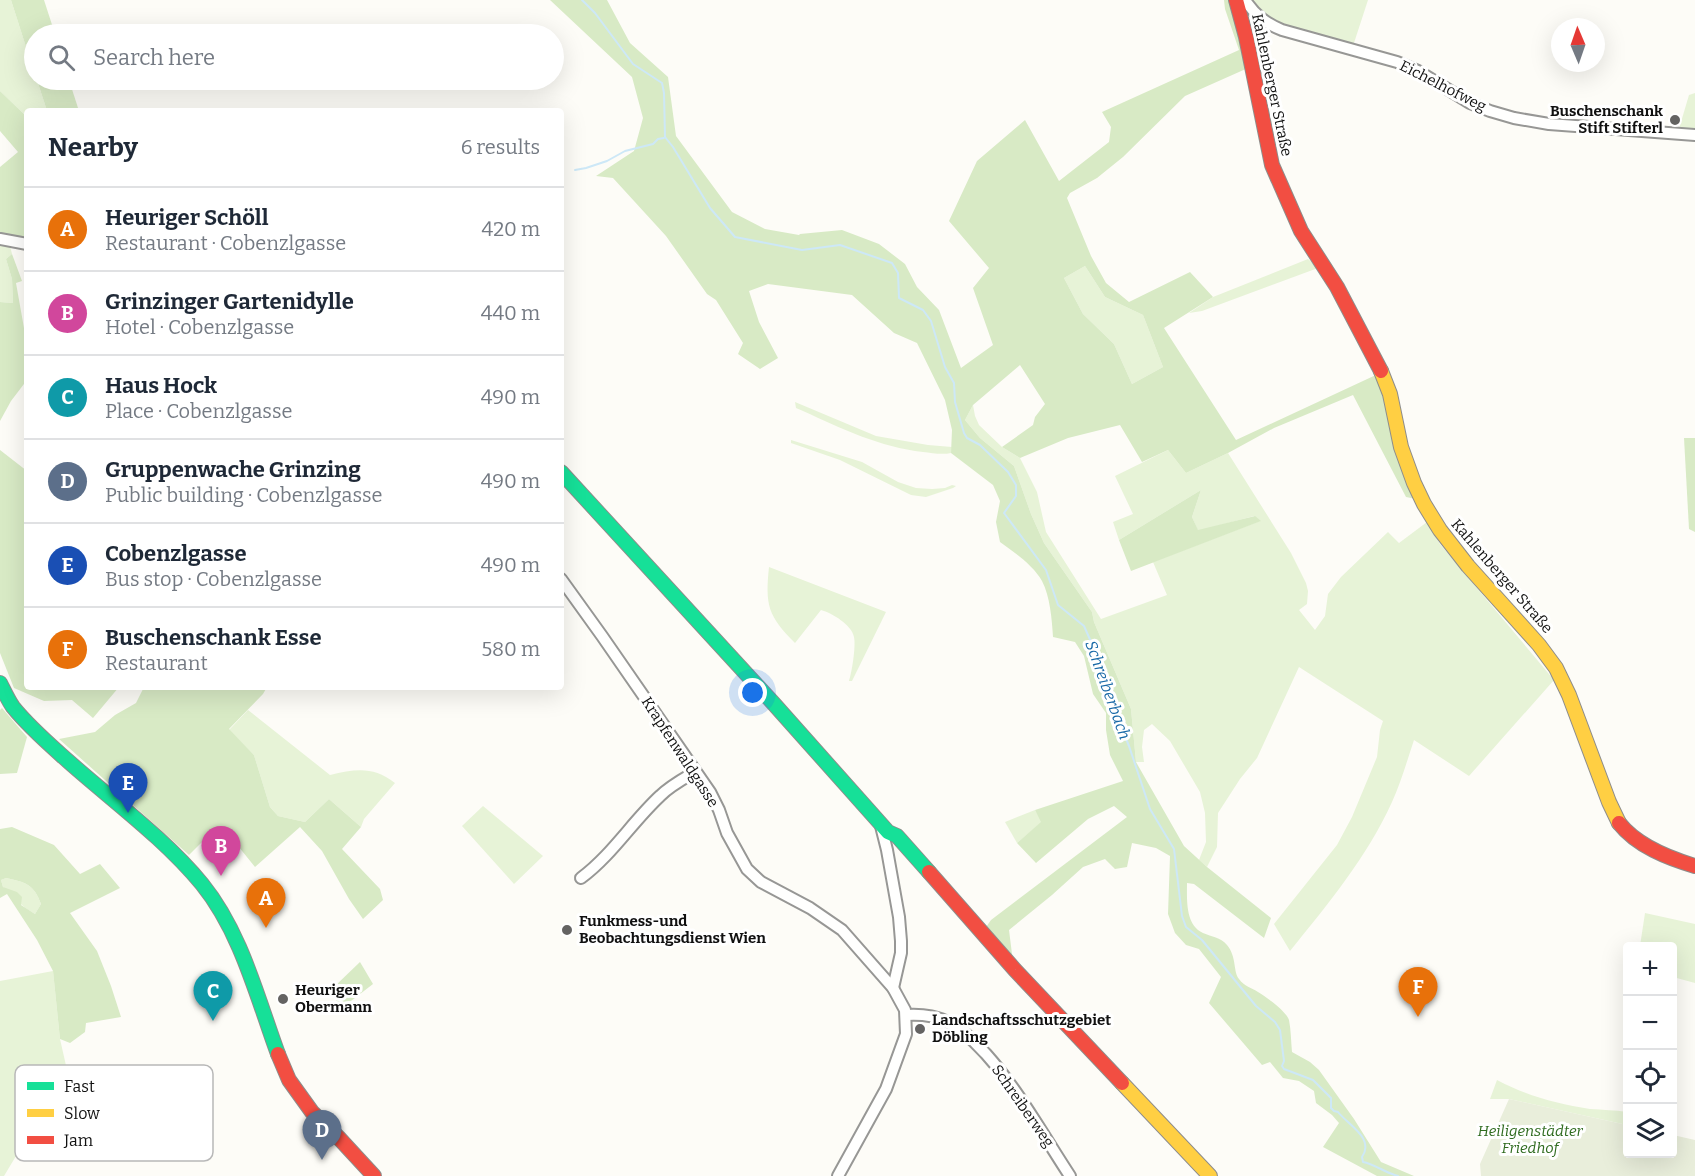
<!DOCTYPE html>
<meta charset="utf-8">
<style>
body{margin:0;font-family:Bitter,serif;background:#f6f6f7;color:#1f2937}
.controls{position:absolute;right:18px;bottom:18px;display:grid;overflow:hidden;border-radius:6px;box-shadow:0 6px 24px #0002}
.controls button{width:54px;height:54px;display:grid;place-items:center;padding:0;border:0;border-bottom:2px solid #e0e1e3;background:#fff;color:#1f2937;font:30px sans-serif}
.compass{position:absolute;left:1551px;top:18px;width:54px;height:54px;border-radius:50%;background:#fff;box-shadow:0 6px 24px #0002;rotate:358deg}
.you{position:absolute;left:753px;top:693px;width:21px;height:21px;margin:-15px;border:4px solid #fff;border-radius:50%;background:#1a73e8;box-shadow:0 0 0 9px #1a73e833}
.badge{display:grid;place-items:center;width:39px;height:39px;border-radius:50%;background:#646362;color:#fff;font-size:20px;font-weight:700}
.pin{position:absolute;translate:-50% -50px;filter:drop-shadow(0 2px 3px #0008)}
.pin::after{content:'';position:absolute;top:32px;width:21px;height:18px;background:inherit;clip-path:polygon(0 0,100% 0,50% 100%)}
.list{margin:0;padding:0;list-style:none}
h2{display:flex;justify-content:space-between;align-items:center;height:78px;margin:0;padding:0 24px;font-size:26px}
h2 small{font-size:20px;font-weight:400;color:#747a83}
.list li{display:grid;grid-template-columns:39px 1fr auto;gap:18px;align-items:center;box-sizing:border-box;height:84px;padding:0 24px;border-top:2px solid #e0e1e3}
.list b{display:block;font-size:22px;white-space:nowrap}
.list p{margin:0;font-size:20px;white-space:nowrap;color:#747a83}
.list em{font-size:20px;font-style:normal;color:#747a83}
.icon{flex:none;width:33px;height:33px;fill:none;stroke:currentColor;stroke-width:2;stroke-linecap:round;stroke-linejoin:round}
.map{position:relative;flex:none;width:1695px;height:1176px;overflow:hidden}
.search{position:absolute;background:#fff;box-shadow:0 6px 24px #0002;left:24px;top:24px;width:540px;height:66px;display:flex;align-items:center;gap:15px;box-sizing:border-box;padding:0 21px;border-radius:33px;color:#747a83;font-size:22px}
.panel{position:absolute;background:#fff;box-shadow:0 6px 24px #0002;left:24px;top:108px;width:540px;height:582px;border-radius:6px}
.map>svg:first-child{display:block}
.green{fill:#e7f3d7}
.forest{fill:#d8eac5;fill-rule:evenodd}
.cemetery{fill:#e9eedb}
.lines{fill:none;stroke-linecap:round;stroke-linejoin:round}
.stream{stroke:#cde8f7;stroke-width:2}
.street-casing{stroke:#979795;stroke-width:14}
.fast-casing{stroke:#8e8d8b;stroke-width:16}
.slow-casing{stroke:#8e8d8b;stroke-width:16}
.jam-casing{stroke:#8e8d8b;stroke-width:16}
.street{stroke:#fffffe;stroke-width:10}
.fast{stroke:#16e098;stroke-width:14}
.slow{stroke:#ffcf43;stroke-width:14}
.jam{stroke:#f24e42;stroke-width:14}
.poi-dot{fill:#646362;stroke:#fff;stroke-width:2}
.labels{text-anchor:middle;dominant-baseline:central;stroke-width:6;stroke-linejoin:round;paint-order:stroke}
.street-label{font-size:15px;fill:#111;stroke:#fff}
.poi-label{font-size:15px;font-weight:bold;fill:#111;stroke:#fff;text-anchor:start}
.park-label{font-size:15px;font-style:italic;fill:#2f6b1f;stroke:#fff}
.water-label{font-size:16px;font-style:italic;fill:#1768a6;stroke:#fff}
.key{fill:#fff;stroke:#b8b8b8;stroke-width:1.5}
.key-label{font-size:16px;fill:#111}
</style>
<div class="map">
<svg width="1695" height="1176" viewBox="0 0 1695 1176">
<rect width="100%" height="100%" fill="#fdfcf7"/>
<g class="green">
<path d="M 0,0 L 11,0 L 34,72 L 34,80 L 37,80 L 47,111 L 27,111 L 27,117 L 0,91 Z"/>
<path d="M 1251,0 L 1368,0 L 1353,46 L 1287,29 L 1269,20 Z"/>
<path d="M 1695,93 L 1695,133 L 1678,132 L 1689,95 Z"/>
<path d="M 0,244 L 10,246 L 12,254 L 6,259 L 12,279 L 13,303 L 0,302 Z"/>
<path d="M 1308,259 L 1318,268 L 1202,311 L 1189,313 L 1213,297 Z"/>
<path d="M 1085,266 L 1105,297 L 1143,315 L 1163,367 L 1132,384 L 1114,344 L 1083,314 L 1064,278 Z"/>
<path d="M 795,402 L 876,436 L 928,445 L 952,447 L 951,453 C 942,455 932,453 923,452 C 880,447 842,429 803,411 L 796,408 Z"/>
<path d="M 973,405 L 975,416 L 979,425 L 1002,447 L 1020,458 L 1037,492 L 1046,532 L 1101,619 L 1167,595 L 1153,562 L 1260,521 L 1254,516 L 1198,531 L 1192,517 L 1201,490 L 1119,540 L 1113,522 L 1133,514 L 1115,476 L 1168,450 L 1186,473 L 1228,453 L 1291,553 L 1306,583 L 1308,591 L 1307,604 L 1299,610 L 1315,630 L 1325,616 L 1328,594 L 1341,577 L 1388,532 L 1399,543 L 1427,522 L 1440,544 L 1554,680 L 1469,776 L 1414,740 C 1407,761 1401,782 1392,802 C 1367,857 1328,904 1290,951 L 1274,924 L 1337,845 L 1352,817 L 1377,757 L 1380,730 L 1383,721 L 1299,667 L 1257,758 L 1240,779 L 1218,813 L 1217,847 L 1207,867 L 1199,860 L 1206,842 L 1205,813 L 1200,792 L 1170,741 L 1152,724 L 1144,730 L 1142,747 L 1144,762 L 1136,762 L 1131,709 L 1094,622 L 1092,612 L 1044,543 L 1031,514 L 1014,466 L 980,438 L 965,420 Z"/>
<path d="M 791,440 L 862,462 L 898,482 L 916,488 L 932,489 L 945,488 L 952,485 L 956,486 L 953,488 L 926,497 L 911,495 L 840,460 L 791,443 Z"/>
<path d="M 769,567 L 886,612 L 852,681 L 849,681 C 852,672 856,646 854,637 C 852,625 832,613 821,610 L 795,643 C 768,616 765,605 769,567 Z"/>
<path d="M 248,710 L 330,775 C 356,769 373,766 395,783 L 364,819 L 361,827 L 329,799 L 305,822 L 278,816 L 270,807 L 254,755 L 229,730 Z"/>
<path d="M 483,806 L 543,856 L 514,884 L 462,826 Z"/>
<path d="M 1035,810 L 1042,822 L 1017,843 L 1005,822 Z"/>
<path d="M 6,878 C 25,882 34,884 41,904 L 35,914 C 31,911 26,909 22,905 C 14,900 12,892 3,887 L 1,880 Z"/>
<path d="M 1645,913 L 1695,924 L 1695,983 L 1673,977 L 1672,946 L 1640,946 Z"/>
<path d="M 53,971 L 60,1039 L 67,1070 L 70,1096 L 47,1114 L 19,1151 L 4,1176 L 0,1176 L 0,981 Z"/>
<path d="M 1497,1080 C 1527,1096 1557,1104 1590,1109 C 1603,1110 1615,1110 1627,1112 L 1627,1125 L 1509,1099 L 1490,1099 Z"/>
</g>
<g class="forest">
<path d="M 11,0 L 44,0 L 55,34 L 34,34 L 34,72 Z"/>
<path d="M 550,0 L 607,0 L 630,43 L 668,77 L 676,136 L 732,212 L 765,229 L 799,235 L 800,234 L 842,230 L 879,244 L 905,264 L 917,287 L 939,310 L 961,368 L 993,345 L 973,288 L 989,268 L 949,221 L 977,161 L 1025,120 L 1059,181 L 1109,142 L 1111,127 L 1102,112 L 1239,50 L 1225,9 L 1224,0 L 1232,0 L 1248,68 L 1185,96 L 1123,157 L 1097,178 L 1070,193 L 1067,198 L 1091,256 L 1106,283 L 1129,302 L 1190,272 L 1213,297 L 1164,328 L 1236,440 L 1378,374 L 1416,499 L 1406,497 L 1353,395 L 1274,428 L 1228,453 L 1186,473 L 1168,450 L 1142,462 L 1120,425 L 1068,438 L 1020,458 L 1002,447 L 1033,425 L 1035,417 L 1045,404 L 1020,365 L 973,405 L 965,420 L 980,438 L 1014,466 L 1031,514 L 1044,543 L 1092,612 L 1094,622 L 1131,709 L 1136,762 L 1184,846 L 1207,867 L 1271,918 L 1264,938 L 1194,884 L 1187,883 C 1187,899 1185,925 1203,933 C 1212,937 1220,937 1227,945 C 1237,957 1233,972 1239,979 C 1244,986 1252,988 1258,992 C 1266,997 1286,1011 1289,1020 C 1291,1030 1291,1042 1292,1052 L 1310,1062 L 1319,1070 L 1354,1119 L 1381,1162 L 1414,1176 L 1377,1176 L 1323,1147 L 1339,1123 L 1332,1115 L 1316,1103 L 1314,1091 L 1299,1081 L 1283,1078 L 1270,1062 L 1262,1065 L 1209,1003 L 1221,977 L 1199,949 L 1186,945 L 1175,933 L 1168,914 L 1170,856 L 1156,848 L 1132,843 L 1127,867 L 1115,869 L 1105,859 L 1083,867 L 1052,895 L 1009,930 L 1013,962 L 984,930 L 991,920 L 1127,817 L 1114,806 L 1088,819 L 1036,863 L 1017,843 L 1041,822 L 1035,810 L 1123,781 L 1110,755 L 1106,730 L 1106,713 L 1093,694 L 1084,656 L 1075,642 L 1053,637 C 1052,620 1050,596 1042,581 C 1033,565 1015,553 1000,542 L 996,522 L 1000,501 L 993,485 L 951,453 L 952,430 L 945,400 L 917,343 L 894,333 L 852,295 L 768,284 L 749,291 L 759,322 L 778,358 L 760,369 L 738,354 L 743,343 L 716,300 L 707,294 L 666,236 L 613,178 L 596,176 L 634,151 L 643,118 L 632,77 ZM 1085,266 L 1105,297 L 1143,315 L 1163,367 L 1132,384 L 1114,344 L 1083,314 L 1064,278 Z"/>
<path d="M 37,80 L 69,80 L 79,111 L 47,111 Z"/>
<path d="M 0,91 L 27,117 L 27,240 L 0,234 L 0,167 L 18,152 L 0,131 Z"/>
<path d="M 12,254 L 22,281 L 16,283 L 27,345 L 27,380 L 11,401 L 0,421 L 0,302 L 13,303 L 12,279 L 6,259 Z"/>
<path d="M 1684,438 L 1695,438 L 1695,532 L 1689,529 Z"/>
<path d="M 0,450 L 27,471 L 27,687 L 119,687 L 93,718 L 72,700 L 44,701 L 14,688 L 0,653 Z"/>
<path d="M 1201,490 L 1192,517 L 1198,530 L 1255,516 L 1261,521 L 1131,571 L 1119,540 Z"/>
<path d="M 144,687 L 267,687 L 263,694 L 229,729 L 254,755 L 270,807 L 278,816 L 305,822 L 329,799 L 361,827 L 342,849 L 380,889 L 383,900 L 363,919 L 349,899 L 322,851 L 300,827 L 255,867 L 230,836 L 210,834 L 189,855 L 59,739 L 95,732 L 115,715 L 136,703 Z"/>
<path d="M 2,708 L 27,737 L 17,773 L 0,774 L 0,710 Z"/>
<path d="M 12,827 L 54,845 L 80,874 L 100,864 L 120,888 L 70,913 L 97,951 L 111,986 L 121,1017 L 86,1023 L 85,1032 L 70,1043 L 60,1039 L 53,971 L 37,940 L 7,894 L 0,898 L 0,829 ZM 6,878 C 25,882 34,884 41,904 L 35,914 L 21,905 L 22,897 L 17,892 L 3,887 L 1,880 Z"/>
<path d="M 360,962 L 373,984 L 338,1011 L 334,987 Z"/>
</g>
<path class="cemetery" d="M 1509,1099 L 1627,1125 L 1628,1154 L 1672,1154 L 1673,1135 L 1695,1140 L 1695,1176 L 1481,1176 L 1480,1164 Z"/>
<g class="lines">
<g class="stream">
<path d="M 582,0 L 595,13 L 633,64 L 662,83 L 664,93 L 665,137 L 673,147 L 710,208 L 735,237 L 802,250 L 840,245 L 892,263 L 898,273 L 899,298 L 923,310 L 931,321 L 945,367 L 954,383 L 955,402 L 964,433 L 967,438 L 980,445 L 1008,472 L 1016,485 L 1016,496 L 1004,513 L 1046,570 L 1058,605 L 1084,626 L 1096,653 L 1111,702 L 1129,746 L 1150,809 L 1174,849 L 1182,916 L 1186,927 L 1202,940 L 1256,1006 L 1275,1022 L 1280,1030 L 1284,1061 L 1282,1066 L 1284,1069 L 1313,1080 L 1331,1098 L 1331,1108 L 1334,1111 L 1338,1112 C 1348,1125 1375,1138 1362,1157 L 1363,1162 C 1374,1164 1386,1173 1398,1176"/>
<path d="M 575,170 L 586,168 L 607,161 L 625,151 L 653,144 L 658,139 L 664,138"/>
</g>
<g class="street-casing">
<g id="street">
<path d="M 1245,0 C 1255,15 1265,23 1282,30 L 1397,62 L 1418,71 L 1470,103 L 1490,111 L 1514,118 L 1549,124 L 1695,135"/>
<path d="M 0,239 L 27,244"/>
<path d="M 561,579 L 602,636 L 710,792 L 719,810 L 727,833 L 747,869 L 761,882 L 810,908 L 842,930 L 893,988 L 905,1010 L 906,1034 L 886,1089 L 838,1176"/>
<path d="M 881,826 L 887,850 L 899,917 L 901,941 L 901,953 L 893,988"/>
<path d="M 581,878 C 612,855 632,822 660,796 C 670,786 683,779 695,772"/>
<path d="M 906,1015 C 924,1014 939,1016 955,1026 C 967,1033 976,1044 986,1054 C 1019,1091 1043,1135 1070,1176"/>
</g>
</g>
<g class="fast-casing">
<g id="fast">
<path d="M 561,472 L 774,704 L 888,832 L 897,836 L 929,872"/>
<path d="M 0,683 C 4,691 8,700 13,707 C 29,727 49,744 68,761 C 113,801 164,838 202,884 C 241,932 257,997 278,1054"/>
</g>
</g>
<g class="slow-casing">
<g id="slow">
<path d="M 1381,371 L 1390,394 L 1401,447 L 1414,483 L 1424,504 L 1440,530 L 1468,566 L 1539,645 L 1556,668 L 1569,695 L 1609,802 L 1619,823"/>
<path d="M 1122,1083 L 1210,1176"/>
</g>
</g>
<g class="jam-casing">
<g id="jam">
<path d="M 1236,0 L 1246,37 L 1272,165 L 1301,231 L 1337,287 L 1381,371"/>
<path d="M 1619,823 C 1637,846 1668,858 1695,866"/>
<path d="M 929,872 L 1015,970 L 1122,1083"/>
<path d="M 278,1054 L 289,1080 L 312,1112 L 338,1137 L 374,1176"/>
</g>
</g>
<use href="#street" class="street"/>
<use href="#fast" class="fast"/>
<use href="#slow" class="slow"/>
<use href="#jam" class="jam"/>
</g>
<g class="poi-dot">
<circle cx="1675" cy="120" r="6"/>
<circle cx="567" cy="930" r="6"/>
<circle cx="283" cy="999" r="6"/>
<circle cx="920" cy="1029" r="6"/>
</g>
<g class="labels">
<g class="street-label">
<text transform="translate(1272 85) rotate(78)">Kahlenberger Straße</text>
<text transform="translate(1443 86) rotate(27)">Eichelhofweg</text>
<text transform="translate(1502 576) rotate(49)">Kahlenberger Straße</text>
<text transform="translate(680 752) rotate(57)">Krapfenwaldgasse</text>
<text transform="translate(1023 1106) rotate(55)">Schreiberweg</text>
</g>
<g class="poi-label">
<text x="1663" y="111" text-anchor="end">Buschenschank<tspan x="1663" dy="17">Stift Stifterl</tspan></text>
<text x="579" y="921">Funkmess-und<tspan x="579" dy="17">Beobachtungsdienst Wien</tspan></text>
<text x="295" y="990">Heuriger<tspan x="295" dy="17">Obermann</tspan></text>
<text x="932" y="1020">Landschaftsschutzgebiet<tspan x="932" dy="17">Döbling</tspan></text>
</g>
<g class="park-label">
<text x="1530" y="1131">Heiligenstädter<tspan x="1530" dy="17">Friedhof</tspan></text>
</g>
<g class="water-label">
<text transform="translate(1108 690) rotate(70)">Schreiberbach</text>
</g>
</g>
<rect x="15" y="1065" width="198" height="96" rx="9" class="key"/>
<rect x="27" y="1082" width="27" height="8" fill="#16e098"/>
<rect x="27" y="1109" width="27" height="8" fill="#ffcf43"/>
<rect x="27" y="1136" width="27" height="8" fill="#f24e42"/>
<g class="key-label">
<text x="64" y="1092">Fast</text>
<text x="64" y="1119">Slow</text>
<text x="64" y="1146">Jam</text>
</g>
</svg>
<div class="controls">
<button>+</button>
<button>−</button>
<button><svg class="icon" aria-label="locate" viewBox="0 0 24 24"><circle cx="12" cy="12" r="6"/><path d="M12 2v4M12 18v4M2 12h4M18 12h4"/></svg></button>
<button><svg class="icon" aria-label="layers" viewBox="0 0 24 24"><path d="M12 4l9 5-9 5-9-5zM3 14l9 5 9-5"/></svg></button>
</div>
<svg class="compass" viewBox="-18 -18 36 36"><path d="M0-13l5 13h-10z" fill="#e53935"/><path d="M0 13l5-13h-10z" fill="#747a83"/></svg>
<div class="you"></div>
<div class="pin badge" style="left:266px;top:928px;background:#e8710a">A</div>
<div class="pin badge" style="left:221px;top:876px;background:#d1479c">B</div>
<div class="pin badge" style="left:213px;top:1021px;background:#0f9aa8">C</div>
<div class="pin badge" style="left:322px;top:1160px;background:#5c6f8a">D</div>
<div class="pin badge" style="left:128px;top:813px;background:#1a4fb4">E</div>
<div class="pin badge" style="left:1418px;top:1017px;background:#e8710a">F</div>
<div class="search"><svg class="icon" aria-label="search" viewBox="0 0 24 24"><circle cx="10" cy="10" r="6"/><path d="M15 15l6 6"/></svg>Search here</div>
<section class="panel">
<h2>Nearby<small>6 results</small></h2>
<ul class="list">
<li><span class="badge" style="background:#e8710a">A</span><div><b>Heuriger Schöll</b><p>Restaurant · Cobenzlgasse</p></div><em>420 m</em></li>
<li><span class="badge" style="background:#d1479c">B</span><div><b>Grinzinger Gartenidylle</b><p>Hotel · Cobenzlgasse</p></div><em>440 m</em></li>
<li><span class="badge" style="background:#0f9aa8">C</span><div><b>Haus Hock</b><p>Place · Cobenzlgasse</p></div><em>490 m</em></li>
<li><span class="badge" style="background:#5c6f8a">D</span><div><b>Gruppenwache Grinzing</b><p>Public building · Cobenzlgasse</p></div><em>490 m</em></li>
<li><span class="badge" style="background:#1a4fb4">E</span><div><b>Cobenzlgasse</b><p>Bus stop · Cobenzlgasse</p></div><em>490 m</em></li>
<li><span class="badge" style="background:#e8710a">F</span><div><b>Buschenschank Esse</b><p>Restaurant</p></div><em>580 m</em></li>
</ul>
</section>
</div>
